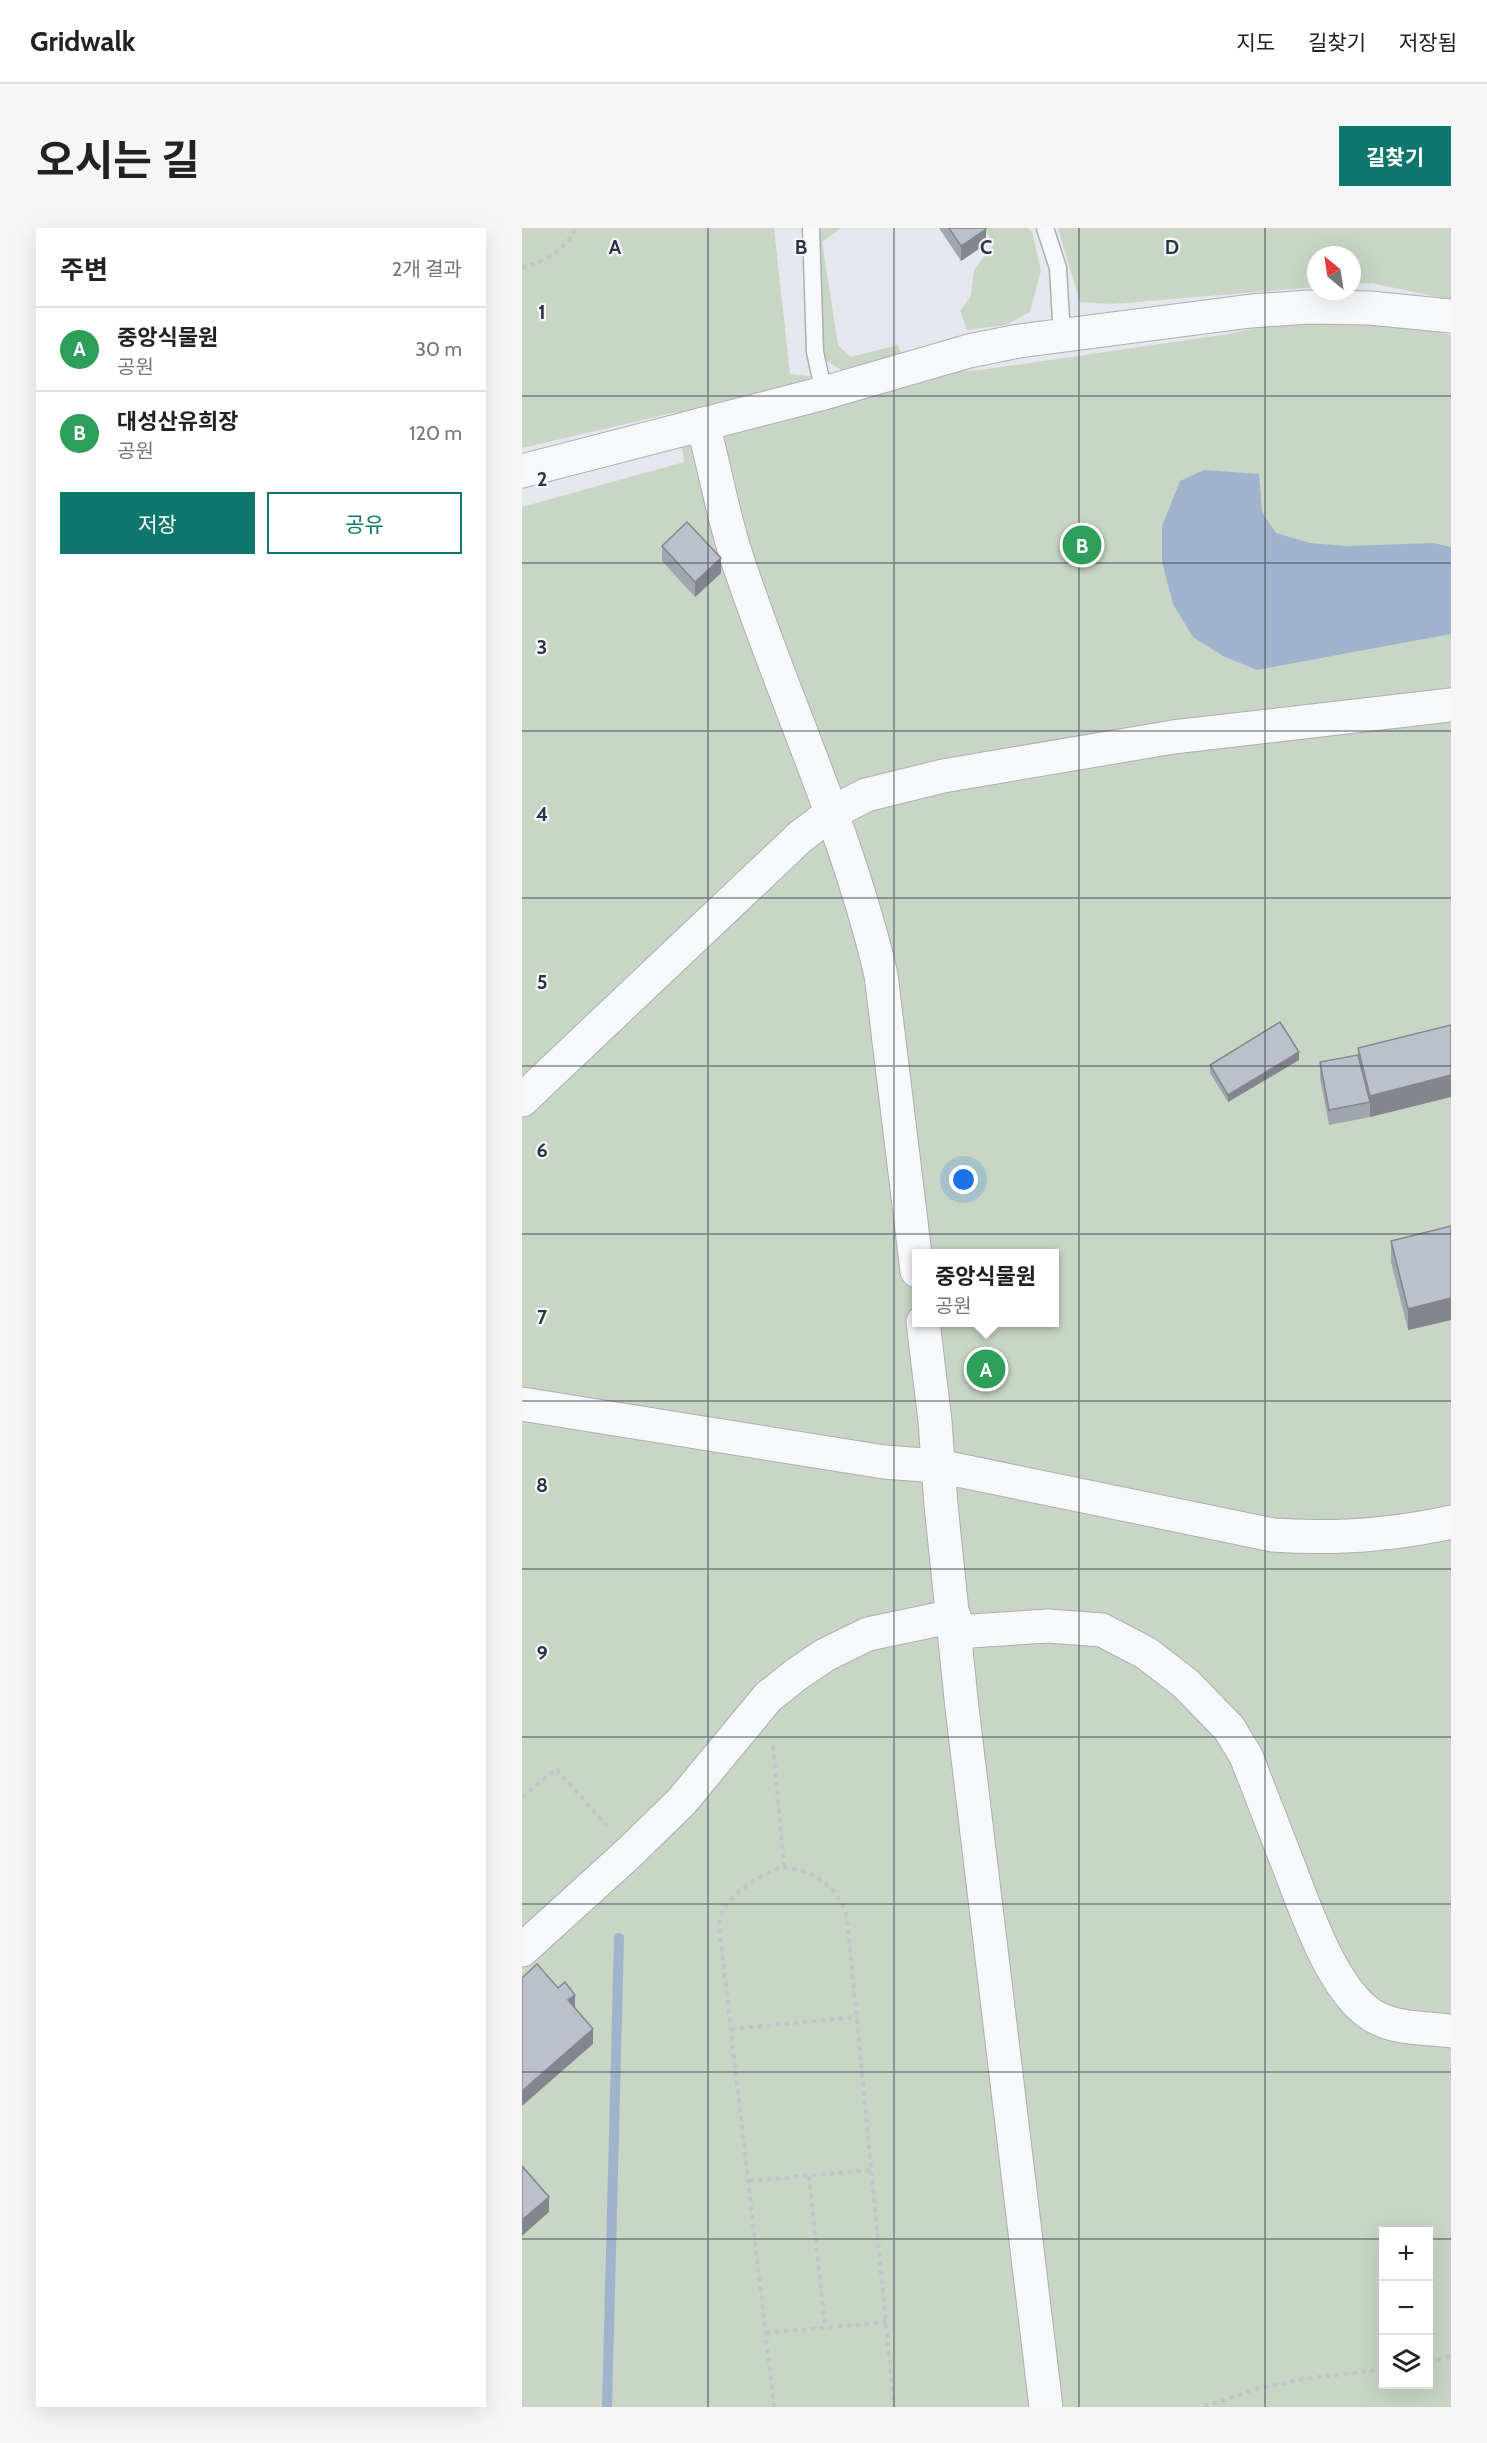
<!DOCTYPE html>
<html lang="ko">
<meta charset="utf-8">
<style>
body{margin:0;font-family:Cabin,"Noto Sans KR",sans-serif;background:#f6f6f6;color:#222}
.controls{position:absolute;right:18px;bottom:18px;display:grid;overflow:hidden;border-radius:0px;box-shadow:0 6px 24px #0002}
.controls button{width:54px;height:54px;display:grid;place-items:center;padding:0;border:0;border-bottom:2px solid #e0e0e0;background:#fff;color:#222;font:30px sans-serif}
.compass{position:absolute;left:785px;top:18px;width:54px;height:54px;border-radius:50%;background:#fff;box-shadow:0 6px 24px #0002;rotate:330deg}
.you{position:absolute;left:442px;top:952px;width:21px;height:21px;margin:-15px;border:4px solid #fff;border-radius:50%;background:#1a73e8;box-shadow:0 0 0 9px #1a73e833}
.badge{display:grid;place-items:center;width:39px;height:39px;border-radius:50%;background:#0f766e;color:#fff;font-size:20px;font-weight:700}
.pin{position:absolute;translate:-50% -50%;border:3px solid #fff;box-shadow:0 2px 6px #0006}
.popup{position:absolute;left:390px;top:1021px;width:147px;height:78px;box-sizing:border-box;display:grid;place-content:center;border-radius:0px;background:#fff;filter:drop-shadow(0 2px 4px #0005);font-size:20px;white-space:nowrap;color:#767676}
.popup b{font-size:22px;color:#222}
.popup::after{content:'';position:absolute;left:50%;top:100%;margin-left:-12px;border:12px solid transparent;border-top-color:#fff}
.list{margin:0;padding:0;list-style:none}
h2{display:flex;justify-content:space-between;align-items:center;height:78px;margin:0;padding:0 24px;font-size:26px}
h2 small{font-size:20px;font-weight:400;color:#767676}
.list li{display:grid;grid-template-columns:39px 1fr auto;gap:18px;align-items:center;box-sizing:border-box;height:84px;padding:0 24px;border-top:2px solid #e0e0e0}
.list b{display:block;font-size:22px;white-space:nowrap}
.list p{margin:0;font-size:20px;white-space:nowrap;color:#767676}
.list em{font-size:20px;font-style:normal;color:#767676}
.actions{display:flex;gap:12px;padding:18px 24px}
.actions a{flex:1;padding:14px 0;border:2px solid #0f766e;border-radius:0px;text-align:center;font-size:21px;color:#0f766e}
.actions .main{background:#0f766e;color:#fff}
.icon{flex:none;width:33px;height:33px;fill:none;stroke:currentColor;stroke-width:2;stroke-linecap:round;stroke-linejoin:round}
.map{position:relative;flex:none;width:929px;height:2179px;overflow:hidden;border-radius:0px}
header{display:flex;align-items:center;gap:36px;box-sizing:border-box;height:84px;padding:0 30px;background:#fff;border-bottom:2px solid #e0e0e0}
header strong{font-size:28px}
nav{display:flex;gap:33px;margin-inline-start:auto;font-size:21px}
.intro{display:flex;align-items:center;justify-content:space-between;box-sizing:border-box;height:144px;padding:0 36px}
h1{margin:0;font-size:42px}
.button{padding:15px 27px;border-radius:0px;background:#0f766e;color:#fff;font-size:21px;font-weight:700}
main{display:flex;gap:36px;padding:0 36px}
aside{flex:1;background:#fff;border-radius:0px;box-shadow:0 6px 24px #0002}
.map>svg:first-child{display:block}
.green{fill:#c9d6c5;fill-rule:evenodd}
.water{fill:#9fb4cc}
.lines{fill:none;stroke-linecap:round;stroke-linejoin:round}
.stream{stroke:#9fb4cc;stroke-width:10}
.service-casing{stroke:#a9aeb7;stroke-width:19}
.minor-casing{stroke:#a9aeb7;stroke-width:35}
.path{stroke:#c2c5cb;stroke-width:4;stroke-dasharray:4.5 4.5;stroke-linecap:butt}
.service{stroke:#f7f8fa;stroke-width:16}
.minor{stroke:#f7f8fa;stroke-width:33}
.wall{fill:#a1a5ae}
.shaded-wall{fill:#83868d}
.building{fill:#bbc0ca;stroke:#83868d;stroke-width:1.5}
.grid{fill:none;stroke:#2b3445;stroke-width:1.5;stroke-opacity:0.55}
.grid-label{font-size:20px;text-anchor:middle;font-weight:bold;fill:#2b3445;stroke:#f4f6f9;stroke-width:4.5;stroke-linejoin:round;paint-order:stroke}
</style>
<header>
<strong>Gridwalk</strong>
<nav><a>지도</a><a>길찾기</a><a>저장됨</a></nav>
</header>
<div class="intro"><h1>오시는 길</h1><a class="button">길찾기</a></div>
<main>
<aside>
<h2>주변<small>2개 결과</small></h2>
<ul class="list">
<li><span class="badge" style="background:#2e9e5b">A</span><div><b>중앙식물원</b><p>공원</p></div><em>30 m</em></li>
<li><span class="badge" style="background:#2e9e5b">B</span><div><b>대성산유희장</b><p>공원</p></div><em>120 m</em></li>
</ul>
<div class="actions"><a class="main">저장</a><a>공유</a></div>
</aside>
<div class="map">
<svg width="929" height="2179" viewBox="0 0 929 2179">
<rect width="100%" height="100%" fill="#e4e7ec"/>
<g class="green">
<path d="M 0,0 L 252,0 L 268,146 L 314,151 L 459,142 L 706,106 L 758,95 L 869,94 L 929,107 L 929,2179 L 0,2179 L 0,279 L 162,234 L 155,184 L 0,220 ZM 395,1026 L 533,1026 L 533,1094 L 395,1094 ZM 862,2004 L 906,2004 L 906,2156 L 862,2156 Z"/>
<path d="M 301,0 L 319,0 L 300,14 L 316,117 L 328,129 L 376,117 L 379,125 L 319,142 L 302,131 L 294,4 Z"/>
<path d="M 462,0 L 506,0 L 510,4 L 519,43 L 508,84 L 484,97 L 445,102 L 438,83 L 449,68 L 452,42 L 472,16 Z"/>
<path d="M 536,0 L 929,0 L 929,72 L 850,55 L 830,56 L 830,27 L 794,27 L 794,59 L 590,76 L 558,74 Z"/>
</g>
<path class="water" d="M 682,242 L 737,246 L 740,284 L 754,305 L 788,315 L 825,318 L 911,315 L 929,319 L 929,406 L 735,442 L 701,428 L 671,409 L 651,376 L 640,334 L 640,298 L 658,253 Z"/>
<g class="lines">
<path class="stream" d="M 85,2179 L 97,1710"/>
<g class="service-casing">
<g id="service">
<path d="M 289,0 L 293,124 L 302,165"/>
<path d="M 523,0 L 536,40 L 540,109"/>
</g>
</g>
<g class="minor-casing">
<g id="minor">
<path d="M 181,196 C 192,238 200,282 213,324 C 259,466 325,601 359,747 L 395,1043"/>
<path d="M 0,243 L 302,165 L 447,123 L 497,113 L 729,83 L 787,79 L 848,80 L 929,88"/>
<path d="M 0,872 L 278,609 L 311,584 L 344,567 L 421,548 L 651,509 L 929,477"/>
<path d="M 401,1094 L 413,1193 L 419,1277 L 440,1480 L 524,2179"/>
<path d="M 0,1176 L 362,1234 L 416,1238 L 751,1307 C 810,1311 871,1307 929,1294"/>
<path d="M 433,1404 L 526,1398 L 580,1402 L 624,1425 L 663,1455 L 707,1500 L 724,1528 C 737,1562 751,1597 764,1631 C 782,1676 811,1770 857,1791 C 878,1801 906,1800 929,1803"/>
<path d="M 0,1722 L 109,1623 L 160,1573 L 246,1469 L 275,1446 L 303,1427 L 346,1406 L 432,1388"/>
</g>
</g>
<g class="path">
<path d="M 0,40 C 23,33 43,23 54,0"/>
<path d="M 251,1518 L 262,1639"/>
<path d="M 0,1569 L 34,1541 L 86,1599"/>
<path d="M 209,1801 L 335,1789"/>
<path d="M 287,1948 L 303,2099"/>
<path d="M 227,1953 L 350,1942"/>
<path d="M 244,2105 L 364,2094"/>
<path d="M 906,2134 L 929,2128"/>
<path d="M 252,2179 L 197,1698 C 198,1692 199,1685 202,1680 C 211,1665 246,1640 263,1640 C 293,1640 318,1663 325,1689 L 372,2179"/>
<path d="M 682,2179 L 733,2161 L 782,2151 L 862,2141"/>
</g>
<use href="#service" class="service"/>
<use href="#minor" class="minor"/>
</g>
<g class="wall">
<path d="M 417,0 L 463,0 L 464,16 L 439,33 Z"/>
<path d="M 140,318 L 199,345 L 173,369 L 140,333 Z"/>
<path d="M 929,797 L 929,869 L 848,889 L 807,897 L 798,850 L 798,834 L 836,827 L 836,820 Z"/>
<path d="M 777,832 L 706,874 L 688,845 L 688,837 Z"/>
<path d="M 929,998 L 929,1092 L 886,1102 L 869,1034 L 869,1013 Z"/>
</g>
<g class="shaded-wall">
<path d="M 464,1 L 464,16 L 439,33 L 439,18 Z"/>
<path d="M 199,330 L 199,345 L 173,369 L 173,354 Z"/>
<path d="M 777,824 L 777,832 L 706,874 L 706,867 Z"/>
<path d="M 929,847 L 929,869 L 848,889 L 848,868 Z"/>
<path d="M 929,1070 L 929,1092 L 886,1102 L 886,1081 Z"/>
<path d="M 53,1767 L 53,1782 L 46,1772 Z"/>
<path d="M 71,1801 L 71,1816 L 0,1878 L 0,1863 Z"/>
<path d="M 27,1969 L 27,1984 L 0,2008 L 0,1992 Z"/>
</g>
<g class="building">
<path d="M 427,0 L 463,0 L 464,1 L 439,18 Z"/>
<path d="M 165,294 L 199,330 L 173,354 L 140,318 Z"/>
<path d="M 758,794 L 777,824 L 706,867 L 688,837 Z"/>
<path d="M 929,797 L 929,847 L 848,868 L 836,820 Z"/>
<path d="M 836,827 L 848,874 L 807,882 L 798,834 Z"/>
<path d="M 929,998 L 929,1070 L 886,1081 L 869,1013 Z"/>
<path d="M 15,1736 L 36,1760 L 43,1754 L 53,1767 L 46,1772 L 71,1801 L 0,1863 L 0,1750 Z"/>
<path d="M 0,1938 L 27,1969 L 0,1992 Z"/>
</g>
<path class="grid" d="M 186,0 L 186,2179M 372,0 L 372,2179M 557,0 L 557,2179M 743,0 L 743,2179M 0,168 L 929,168M 0,335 L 929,335M 0,503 L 929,503M 0,670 L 929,670M 0,838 L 929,838M 0,1006 L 929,1006M 0,1173 L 929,1173M 0,1341 L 929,1341M 0,1509 L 929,1509M 0,1676 L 929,1676M 0,1844 L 929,1844M 0,2011 L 862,2011M 906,2011 L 929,2011"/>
<g class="grid-label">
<text x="93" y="26">A</text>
<text x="279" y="26">B</text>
<text x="464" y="26">C</text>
<text x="650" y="26">D</text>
<text x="20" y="91">1</text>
<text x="20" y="258">2</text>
<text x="20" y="426">3</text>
<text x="20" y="593">4</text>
<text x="20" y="761">5</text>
<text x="20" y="929">6</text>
<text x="20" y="1096">7</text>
<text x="20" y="1264">8</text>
<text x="20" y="1432">9</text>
</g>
</svg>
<div class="controls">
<button>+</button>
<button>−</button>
<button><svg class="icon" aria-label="layers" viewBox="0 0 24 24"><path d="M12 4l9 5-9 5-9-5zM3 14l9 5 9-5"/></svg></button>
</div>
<svg class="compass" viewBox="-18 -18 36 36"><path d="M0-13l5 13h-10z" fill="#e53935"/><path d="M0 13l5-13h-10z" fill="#767676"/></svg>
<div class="you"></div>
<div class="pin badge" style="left:464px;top:1141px;background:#2e9e5b">A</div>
<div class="popup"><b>중앙식물원</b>공원</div>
<div class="pin badge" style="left:560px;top:317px;background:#2e9e5b">B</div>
</div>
</main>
